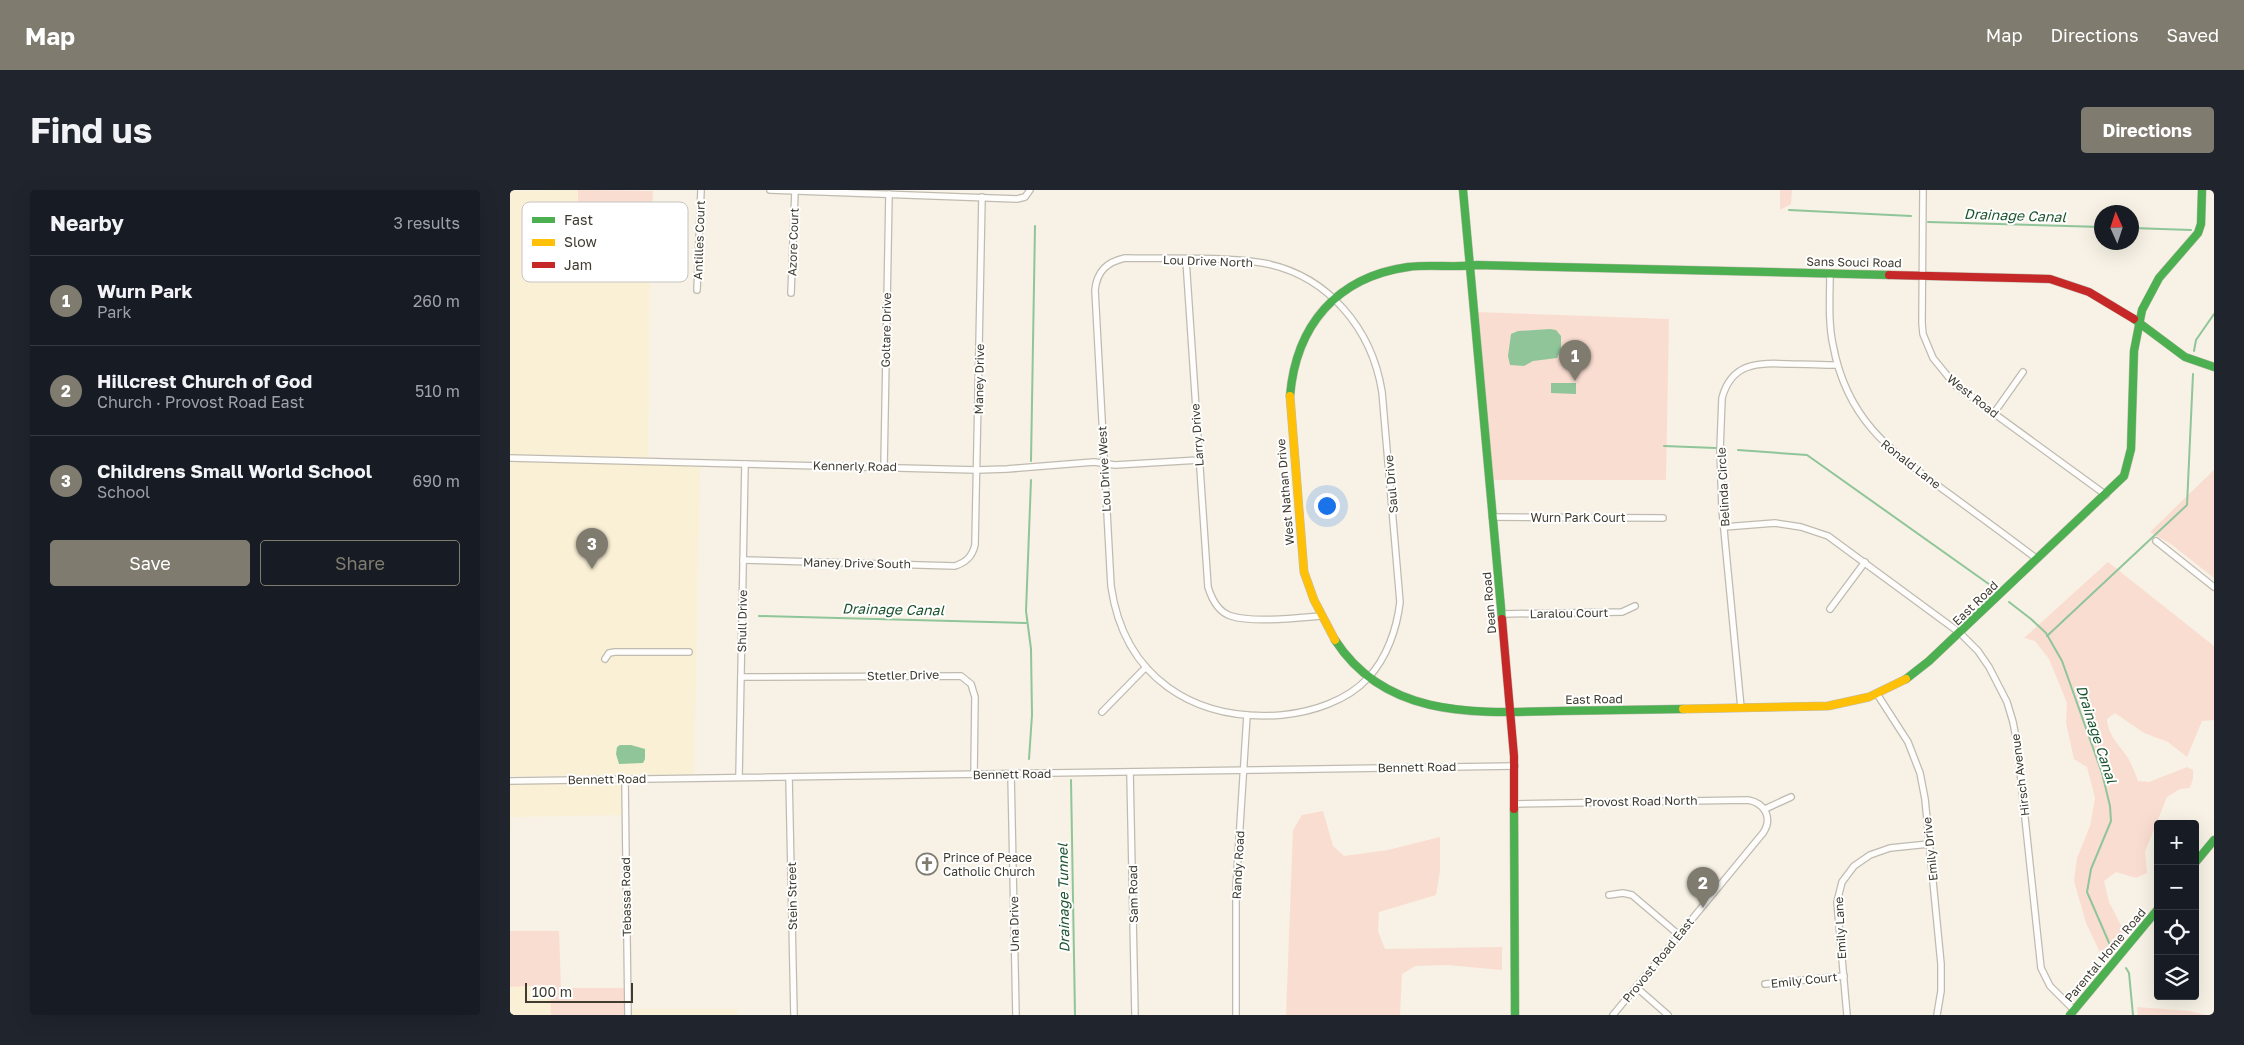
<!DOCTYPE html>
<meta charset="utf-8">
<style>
body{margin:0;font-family:"Golos Text",sans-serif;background:#20242c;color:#f1f3f6}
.controls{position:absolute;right:15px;bottom:15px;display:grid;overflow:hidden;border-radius:5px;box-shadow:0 5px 20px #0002}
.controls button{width:45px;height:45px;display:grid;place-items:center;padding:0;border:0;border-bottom:1px solid #363941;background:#171b24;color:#f1f3f6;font:25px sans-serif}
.compass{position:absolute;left:1584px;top:15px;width:45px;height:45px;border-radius:50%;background:#171b24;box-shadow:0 5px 20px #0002;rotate:357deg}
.scale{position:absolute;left:15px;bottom:12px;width:108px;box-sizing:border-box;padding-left:5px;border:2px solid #3f3b2f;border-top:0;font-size:14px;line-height:18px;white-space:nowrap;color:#3f3b2f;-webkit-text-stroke:4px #fff;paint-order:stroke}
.you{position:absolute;left:816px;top:315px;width:18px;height:18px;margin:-12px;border:4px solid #fff;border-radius:50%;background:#1a73e8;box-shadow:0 0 0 8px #1a73e833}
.badge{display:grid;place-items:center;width:32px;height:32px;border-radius:50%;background:#7f7b6f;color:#fff;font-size:16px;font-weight:700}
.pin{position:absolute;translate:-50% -41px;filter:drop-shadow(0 1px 2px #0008)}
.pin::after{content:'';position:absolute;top:26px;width:18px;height:15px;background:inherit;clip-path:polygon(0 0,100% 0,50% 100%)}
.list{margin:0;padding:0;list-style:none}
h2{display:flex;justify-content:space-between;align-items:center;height:65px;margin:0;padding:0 20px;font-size:21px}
h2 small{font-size:16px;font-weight:400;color:#9ea1a6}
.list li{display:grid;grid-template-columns:32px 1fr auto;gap:15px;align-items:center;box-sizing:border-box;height:90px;padding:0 20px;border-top:1px solid #363941}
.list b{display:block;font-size:19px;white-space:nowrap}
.list p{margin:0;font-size:16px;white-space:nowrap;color:#9ea1a6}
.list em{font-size:16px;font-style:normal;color:#9ea1a6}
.actions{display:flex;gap:10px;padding:15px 20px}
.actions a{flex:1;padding:11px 0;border:1px solid #7f7b6f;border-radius:5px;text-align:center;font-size:18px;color:#7f7b6f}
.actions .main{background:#7f7b6f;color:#fff}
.icon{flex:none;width:28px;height:28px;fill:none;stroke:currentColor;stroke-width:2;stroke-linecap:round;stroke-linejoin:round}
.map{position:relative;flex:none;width:1704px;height:825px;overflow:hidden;border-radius:5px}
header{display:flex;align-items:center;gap:30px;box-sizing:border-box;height:70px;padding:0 25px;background:#7f7b6f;color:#fff}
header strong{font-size:24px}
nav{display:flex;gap:28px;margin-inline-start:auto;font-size:18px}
.intro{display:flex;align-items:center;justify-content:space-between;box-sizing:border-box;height:120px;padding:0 30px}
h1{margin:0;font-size:35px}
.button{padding:12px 22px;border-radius:5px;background:#7f7b6f;color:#fff;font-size:18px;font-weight:700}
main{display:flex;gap:30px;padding:0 30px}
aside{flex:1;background:#171b24;border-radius:5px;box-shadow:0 5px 20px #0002}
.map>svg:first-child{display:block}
.built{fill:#faf0d5}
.green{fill:#faddd1}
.water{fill:#8fc599}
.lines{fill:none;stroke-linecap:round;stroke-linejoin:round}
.stream{stroke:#8fc599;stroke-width:2}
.street-casing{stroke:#bfbbb0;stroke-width:8}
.fast-casing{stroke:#bfbbb0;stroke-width:9}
.slow-casing{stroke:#bfbbb0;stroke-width:9}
.jam-casing{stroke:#bfbbb0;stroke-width:9}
.street{stroke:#fefdfb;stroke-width:5.5}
.fast{stroke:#4caf50;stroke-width:8}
.slow{stroke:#ffc107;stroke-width:8}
.jam{stroke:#c62828;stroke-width:8}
.labels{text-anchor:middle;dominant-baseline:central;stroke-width:4;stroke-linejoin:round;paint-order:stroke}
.street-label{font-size:12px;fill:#3f3b2f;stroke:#fff}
.poi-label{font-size:12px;fill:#3f3b2f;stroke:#fff;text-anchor:start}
.water-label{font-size:14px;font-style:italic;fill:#1c542e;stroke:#fff}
.key{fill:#fff;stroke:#c5c4c1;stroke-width:1}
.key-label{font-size:14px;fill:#3f3b2f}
</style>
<header>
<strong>Map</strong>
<nav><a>Map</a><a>Directions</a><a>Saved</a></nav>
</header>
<div class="intro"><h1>Find us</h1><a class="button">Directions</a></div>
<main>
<aside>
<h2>Nearby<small>3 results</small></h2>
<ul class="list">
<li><span class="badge">1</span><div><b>Wurn Park</b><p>Park</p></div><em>260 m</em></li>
<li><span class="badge">2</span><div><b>Hillcrest Church of God</b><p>Church · Provost Road East</p></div><em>510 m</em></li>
<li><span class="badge">3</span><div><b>Childrens Small World School</b><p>School</p></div><em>690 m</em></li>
</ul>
<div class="actions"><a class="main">Save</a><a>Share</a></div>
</aside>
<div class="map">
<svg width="1704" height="825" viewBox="0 0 1704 825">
<rect width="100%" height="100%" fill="#f7f2e5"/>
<g class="built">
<path d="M 68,0 L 68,41 L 141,42 L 138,267 L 0,264 L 0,1 Z"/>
<path d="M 0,271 L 190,276 L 184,584 L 0,586 Z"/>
<path d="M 104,592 L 110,594 L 111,598 L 112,625 L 1,627 L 0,722 L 0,593 Z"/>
<path d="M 40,795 L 41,825 L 0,825 L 0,796 Z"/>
<rect x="122" y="819" width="105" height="6"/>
</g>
<g class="green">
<path d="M 68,0 L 143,1 L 141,42 L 68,41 Z"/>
<path d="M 1270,0 L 1282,0 L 1281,14 L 1270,20 Z"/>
<path d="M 966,122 L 1159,129 L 1156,290 L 983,290 Z"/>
<path d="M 1704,280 L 1704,388 L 1661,354 L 1640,342 Z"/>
<path d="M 1598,372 L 1704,456 L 1704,530 L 1692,531 L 1677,567 L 1658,552 L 1634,543 L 1605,523 L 1597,529 C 1598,546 1609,554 1618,568 C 1622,575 1625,583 1628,591 L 1639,592 L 1677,577 L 1683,580 L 1683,588 L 1680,598 L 1670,599 L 1657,607 L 1635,662 L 1637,683 L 1626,688 L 1606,682 L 1594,691 L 1599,712 L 1615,743 L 1593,769 L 1576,733 L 1564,691 L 1567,668 L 1580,636 L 1585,608 L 1577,577 L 1564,569 L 1556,533 L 1557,513 L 1539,469 L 1525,451 L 1514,448 Z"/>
<path d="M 813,621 L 823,656 L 834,666 L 878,660 L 930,647 L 930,681 L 926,705 L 869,722 L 868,741 L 875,759 L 992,757 L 992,780 L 937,775 L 905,776 L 892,784 L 890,825 L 776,825 L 783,640 L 792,625 Z"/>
<path d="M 0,741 L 49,741 L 51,798 L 114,798 L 114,825 L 41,825 L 40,795 L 0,797 Z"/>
<path d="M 1627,817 L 1679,821 L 1696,825 L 1628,825 Z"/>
</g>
<g class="water">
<path d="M 1040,139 L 1046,140 L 1051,146 L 1051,159 L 1047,168 L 1023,171 L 1014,176 L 1000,175 L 998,166 L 1001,144 L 1008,141 Z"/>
<path d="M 1041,193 L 1066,193 L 1066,204 L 1041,203 Z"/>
<path d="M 110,555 L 121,555 L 135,559 L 135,569 L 133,573 L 109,574 L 106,564 L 107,557 Z"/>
</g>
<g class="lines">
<g class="stream">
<path d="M 1279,20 L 1401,26"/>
<path d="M 1418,32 L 1592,37"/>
<path d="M 1622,38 L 1681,40"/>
<path d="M 1684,161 L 1686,150 L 1704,124"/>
<path d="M 1154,256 L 1206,258"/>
<path d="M 1228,260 L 1297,265 L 1483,397"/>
<path d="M 521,271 L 525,36"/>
<path d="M 1499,412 L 1521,429 L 1536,443 L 1552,471 L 1592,583 L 1600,616 L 1601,631 L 1581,679 L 1577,702 L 1600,755"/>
<path d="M 249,426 L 516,433"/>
<path d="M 1537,446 L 1677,315 L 1683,184"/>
<path d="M 519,569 L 522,525 L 521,459 L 516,421 L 521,290"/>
<path d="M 561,590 L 565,825"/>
<path d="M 1616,778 L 1619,783 L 1623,825"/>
</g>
<g class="street-casing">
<g id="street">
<path d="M 260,0 L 507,9 L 515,7 L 520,0"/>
<path d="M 1413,0 L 1412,133 L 1413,144 L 1423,168 L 1445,195 L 1596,305"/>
<path d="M 615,68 C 659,69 711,66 753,73 C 818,85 862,139 872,202 L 890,412 C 887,438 877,468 858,488 C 837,511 802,522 772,525 C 683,532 614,487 601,396 L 585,100 C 587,81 597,72 615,68 Z"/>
<path d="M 676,70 L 698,397 C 702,410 708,422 721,426 C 743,433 787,428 811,426"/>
<path d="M 1320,83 C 1320,107 1318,132 1323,155 C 1337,231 1381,261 1438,303 C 1468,325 1498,347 1527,369"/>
<path d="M 187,100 L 191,0"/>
<path d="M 281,103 L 285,1"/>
<path d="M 1484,223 L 1513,182"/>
<path d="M 0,268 L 467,280 L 497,279 L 584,272 L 605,275 L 689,270"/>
<path d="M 374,277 L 379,4"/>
<path d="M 982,327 L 1153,328"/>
<path d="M 1214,337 L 1265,333 L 1291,337 L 1318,346 L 1450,443 L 1468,461 L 1479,477 L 1497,512 L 1503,532 L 1507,553 L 1531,778 L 1540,796 L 1564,820"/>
<path d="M 1646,351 L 1704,397"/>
<path d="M 233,370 L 445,376 C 456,372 462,367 465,355 L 472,7"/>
<path d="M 1320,419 L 1355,372"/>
<path d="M 992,424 L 1112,422 L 1125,416"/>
<path d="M 95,469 L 99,463 L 105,462 L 179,462"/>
<path d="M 231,487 L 451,486 L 461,494 L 465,507 L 464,584"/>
<path d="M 1367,504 L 1398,552 L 1410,583 L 1415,609 L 1431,774 L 1431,801 L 1427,825"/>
<path d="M 1231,518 L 1212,319 L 1210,260 L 1212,208 C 1222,171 1250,173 1281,174 C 1296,174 1312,175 1327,175"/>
<path d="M 592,522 L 636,477"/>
<path d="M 620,582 L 625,825"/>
<path d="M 501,584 L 506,825"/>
<path d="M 229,587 L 235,274"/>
<path d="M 279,587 L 284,825"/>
<path d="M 115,590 L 118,825"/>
<path d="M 0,591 L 1005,576"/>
<path d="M 1005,614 L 1238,610 C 1255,613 1263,628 1253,643 L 1103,825"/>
<path d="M 1255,619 L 1281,607"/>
<path d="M 1099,705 L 1113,703 L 1122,705 L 1169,745"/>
<path d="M 1255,794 L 1334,786"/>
<path d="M 1126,797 L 1158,825"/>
<path d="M 726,825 L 726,698 L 737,525"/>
<path d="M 1337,825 L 1327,712 L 1332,692 L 1344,676 L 1360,665 L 1380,658 L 1419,654"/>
</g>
</g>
<g class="fast-casing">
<g id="fast">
<path d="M 953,0 L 992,429"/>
<path d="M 1624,129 L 1675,167 L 1704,177"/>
<path d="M 780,206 C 786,135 827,87 898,77 C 921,74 944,78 967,75 L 1379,85"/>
<path d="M 825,450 C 876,529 966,523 1048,521 C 1090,520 1131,520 1173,519"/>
<path d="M 1396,489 L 1419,471 L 1614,286 L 1621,259 L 1624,161 L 1632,120 L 1649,88 L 1688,43 L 1691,34 L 1692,0"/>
<path d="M 1004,619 L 1005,825"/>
<path d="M 1685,673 L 1704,650"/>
<path d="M 1560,825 L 1648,719"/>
</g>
</g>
<g class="slow-casing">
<g id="slow">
<path d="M 780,206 L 794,382 L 804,410 L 825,450"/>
<path d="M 1173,519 L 1318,516 L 1359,507 L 1396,489"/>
</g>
</g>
<g class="jam-casing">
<g id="jam">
<path d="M 1379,85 L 1540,89 L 1579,102 L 1624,129"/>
<path d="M 992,429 L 1004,566 L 1004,619"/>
</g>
</g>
<use href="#street" class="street"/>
<use href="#fast" class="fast"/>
<use href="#slow" class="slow"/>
<use href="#jam" class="jam"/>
</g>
<defs>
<g id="church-ring" transform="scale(1.125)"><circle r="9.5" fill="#fff" stroke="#7f7b6f" stroke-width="1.5"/><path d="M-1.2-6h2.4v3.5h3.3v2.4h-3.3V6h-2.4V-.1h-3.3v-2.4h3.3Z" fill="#7f7b6f"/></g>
</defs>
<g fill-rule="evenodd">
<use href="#church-ring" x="417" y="674"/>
</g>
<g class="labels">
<g class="street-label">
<text transform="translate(189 50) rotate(-88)">Antilles Court</text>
<text transform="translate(283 52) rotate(-88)">Azore Court</text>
<text transform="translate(698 71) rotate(2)">Lou Drive North</text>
<text transform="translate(1344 72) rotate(1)">Sans Souci Road</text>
<text transform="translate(376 140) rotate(-89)">Goltare Drive</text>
<text transform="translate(469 189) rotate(-89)">Maney Drive</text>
<text transform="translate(1463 206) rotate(38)">West Road</text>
<text transform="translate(687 245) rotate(-94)">Larry Drive</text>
<text transform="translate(1401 274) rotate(38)">Ronald Lane</text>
<text transform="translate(345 276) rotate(1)">Kennerly Road</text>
<text transform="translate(594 279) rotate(-93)">Lou Drive West</text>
<text transform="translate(881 294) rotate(-95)">Saul Drive</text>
<text transform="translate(1213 297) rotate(-93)">Belinda Circle</text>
<text transform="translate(775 302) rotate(-95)">West Nathan Drive</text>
<text x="1068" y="327">Wurn Park Court</text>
<text transform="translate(347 373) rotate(1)">Maney Drive South</text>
<text transform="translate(979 413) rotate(-95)">Dean Road</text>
<text transform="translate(1465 413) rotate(-44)">East Road</text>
<text transform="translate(1059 423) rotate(-1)">Laralou Court</text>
<text transform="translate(232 431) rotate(-89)">Shull Drive</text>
<text transform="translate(393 485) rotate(-1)">Stetler Drive</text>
<text transform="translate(1084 509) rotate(-1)">East Road</text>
<text transform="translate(907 577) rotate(-1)">Bennett Road</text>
<text transform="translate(502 584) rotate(-1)">Bennett Road</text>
<text transform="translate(1510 585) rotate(-97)">Hirsch Avenue</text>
<text transform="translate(97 589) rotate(-1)">Bennett Road</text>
<text transform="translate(1131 611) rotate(-1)">Provost Road North</text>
<text transform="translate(1420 659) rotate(-96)">Emily Drive</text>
<text transform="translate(728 675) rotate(-87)">Randy Road</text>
<text transform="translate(623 704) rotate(-91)">Sam Road</text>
<text transform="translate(282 706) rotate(-91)">Stein Street</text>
<text transform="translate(116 707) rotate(-91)">Tebassa Road</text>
<text transform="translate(504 734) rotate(-91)">Una Drive</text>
<text transform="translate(1330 738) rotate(-93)">Emily Lane</text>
<text transform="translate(1595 765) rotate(-50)">Parental Home Road</text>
<text transform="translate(1148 770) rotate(-51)">Provost Road East</text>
<text transform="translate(1294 790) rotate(-6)">Emily Court</text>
</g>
<g class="poi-label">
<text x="433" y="667">Prince of Peace<tspan x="433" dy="14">Catholic Church</tspan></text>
</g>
<g class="water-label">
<text transform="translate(1505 25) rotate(2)">Drainage Canal</text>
<text transform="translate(383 419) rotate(1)">Drainage Canal</text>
<text transform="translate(1587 544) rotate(72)">Drainage Canal</text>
<text transform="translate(553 708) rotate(-91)">Drainage Tunnel</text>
</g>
</g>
<rect x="12" y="12" width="166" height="80" rx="8" class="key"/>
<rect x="22" y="27" width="23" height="6" fill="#4caf50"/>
<rect x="22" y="49" width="23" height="7" fill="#ffc107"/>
<rect x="22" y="72" width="23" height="6" fill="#c62828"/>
<g class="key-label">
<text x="54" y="35">Fast</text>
<text x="54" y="57">Slow</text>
<text x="54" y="80">Jam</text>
</g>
</svg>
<div class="controls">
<button>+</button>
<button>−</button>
<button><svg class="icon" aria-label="locate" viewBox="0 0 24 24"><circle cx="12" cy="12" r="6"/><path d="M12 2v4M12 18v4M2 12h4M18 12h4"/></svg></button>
<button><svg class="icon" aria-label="layers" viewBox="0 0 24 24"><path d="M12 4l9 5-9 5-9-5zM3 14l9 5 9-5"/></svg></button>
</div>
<svg class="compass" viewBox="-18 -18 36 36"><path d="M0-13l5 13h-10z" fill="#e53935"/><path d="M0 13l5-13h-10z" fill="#9ea1a6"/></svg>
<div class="scale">100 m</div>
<div class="you"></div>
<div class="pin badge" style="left:1065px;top:191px">1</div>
<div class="pin badge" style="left:1193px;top:718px">2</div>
<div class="pin badge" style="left:82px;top:379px">3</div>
</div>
</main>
